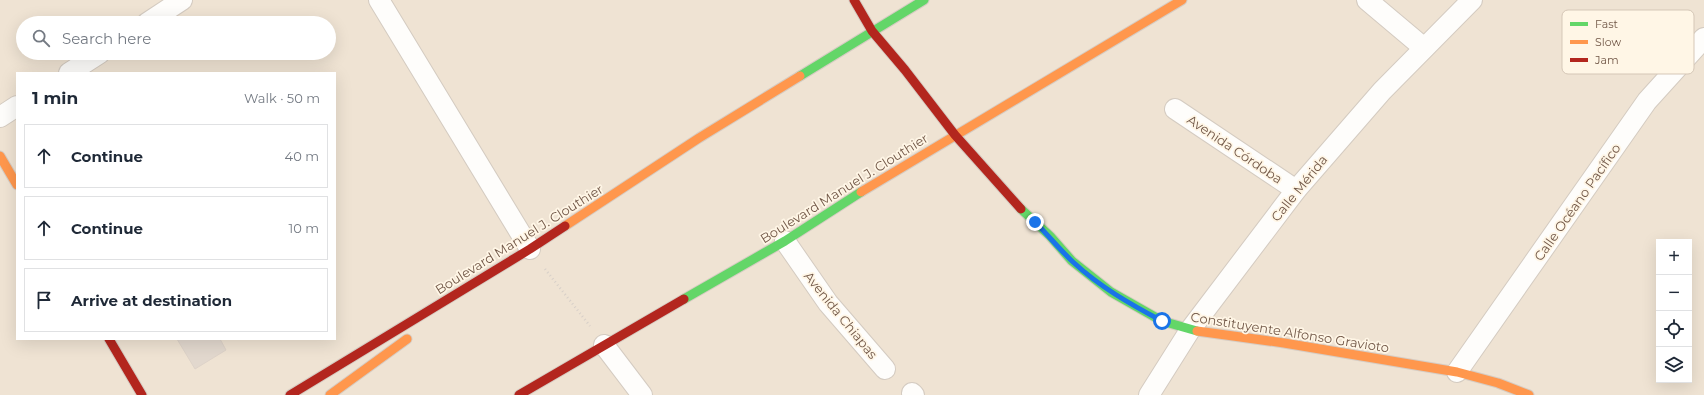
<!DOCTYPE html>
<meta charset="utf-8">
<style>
body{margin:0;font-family:Montserrat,sans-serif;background:#f6f6f7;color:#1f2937}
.controls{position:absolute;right:12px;bottom:12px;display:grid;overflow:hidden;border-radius:0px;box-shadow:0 4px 16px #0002}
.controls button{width:36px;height:36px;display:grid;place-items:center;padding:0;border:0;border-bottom:1px solid #e0e1e3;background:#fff;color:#1f2937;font:20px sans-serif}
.stop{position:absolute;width:12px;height:12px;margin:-9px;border:3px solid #1a73e8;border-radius:50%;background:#fff}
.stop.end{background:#1a73e8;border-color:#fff;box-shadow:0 1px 4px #0008}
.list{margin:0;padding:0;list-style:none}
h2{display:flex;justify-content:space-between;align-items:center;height:52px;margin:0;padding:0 16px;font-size:17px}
h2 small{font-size:13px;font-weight:400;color:#747a83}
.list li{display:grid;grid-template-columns:26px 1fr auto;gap:12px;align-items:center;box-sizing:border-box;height:64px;margin:0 8px 8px;padding:0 8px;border:1px solid #e0e1e3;border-radius:0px}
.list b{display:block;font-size:15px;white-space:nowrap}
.list em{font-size:13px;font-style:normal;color:#747a83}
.icon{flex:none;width:22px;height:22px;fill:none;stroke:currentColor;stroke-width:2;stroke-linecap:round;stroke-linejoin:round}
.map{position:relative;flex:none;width:1704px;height:395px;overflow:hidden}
.search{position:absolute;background:#fff;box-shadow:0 4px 16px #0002;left:16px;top:16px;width:320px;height:44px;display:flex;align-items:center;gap:10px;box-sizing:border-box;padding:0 14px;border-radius:22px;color:#747a83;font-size:15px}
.panel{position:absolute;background:#fff;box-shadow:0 4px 16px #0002;left:16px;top:72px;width:320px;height:268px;border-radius:0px}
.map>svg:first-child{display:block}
.residential{fill:#efe3d3;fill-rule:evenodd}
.building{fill:#e2d8ce;stroke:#ded3c9}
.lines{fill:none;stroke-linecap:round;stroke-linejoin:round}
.street-casing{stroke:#d4cbc1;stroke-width:22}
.fast-casing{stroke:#d6ccc3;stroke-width:11}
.slow-casing{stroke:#d6ccc3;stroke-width:11}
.jam-casing{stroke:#d6ccc3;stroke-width:11}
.path{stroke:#d7cfc8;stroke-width:2.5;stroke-dasharray:1 3;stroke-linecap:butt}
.street{stroke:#fefdfb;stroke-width:20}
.fast{stroke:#63d668;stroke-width:9}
.slow{stroke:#ff974d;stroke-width:9}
.jam{stroke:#b3261e;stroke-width:9}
.route{stroke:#1a73e8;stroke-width:5}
.labels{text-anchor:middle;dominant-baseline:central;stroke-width:3.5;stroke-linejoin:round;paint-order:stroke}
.street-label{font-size:13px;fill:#725848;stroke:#fff6e6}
.key{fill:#fff6e6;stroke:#d5c7b7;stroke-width:1}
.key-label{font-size:11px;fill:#725848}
</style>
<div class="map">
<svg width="1704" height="395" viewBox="0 0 1704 395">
<rect width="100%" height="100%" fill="#f6f0e6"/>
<path class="residential" d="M 0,0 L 1704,0 L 1704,395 L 0,395 ZM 23,23 L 329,23 L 329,53 L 23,53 ZM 17,73 L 335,73 L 335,339 L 17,339 ZM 1659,242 L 1689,242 L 1689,380 L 1659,380 Z"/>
<path class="building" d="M 177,339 L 220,339 L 226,350 L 195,369 Z"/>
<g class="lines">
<g class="street-casing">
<g id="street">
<path d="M 379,0 L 530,249"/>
<path d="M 1367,0 L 1424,48"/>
<path d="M 147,23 L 182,0"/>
<path d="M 69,73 L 100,53"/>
<path d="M 1175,109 L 1296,190"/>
<path d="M 0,117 L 17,106"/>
<path d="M 785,241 L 828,303 L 885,369"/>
<path d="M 604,345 L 642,395"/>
<path d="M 1457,372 L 1647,101 L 1704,38"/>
<path d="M 912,393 L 914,395"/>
<path d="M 1149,395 L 1190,330 L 1296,190 L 1382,91 L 1472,0"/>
</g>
</g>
<g class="fast-casing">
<g id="fast">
<path d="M 800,76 L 924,0"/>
<path d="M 1021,209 L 1050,236 L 1072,261 L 1111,292 L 1162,321 L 1197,331"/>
<path d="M 684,299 L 785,241 L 861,192"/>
</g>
</g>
<g class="slow-casing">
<g id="slow">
<path d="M 0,156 L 17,185"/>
<path d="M 861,192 L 1182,0"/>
<path d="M 565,226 L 699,138 L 800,76"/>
<path d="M 1197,331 L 1284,343 L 1457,372 L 1498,383 L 1529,395"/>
<path d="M 330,395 L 407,339"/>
</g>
</g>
<g class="jam-casing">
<g id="jam">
<path d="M 854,0 L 872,31 L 905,70 L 955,135 L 1021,209"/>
<path d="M 109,339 L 142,395"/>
<path d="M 290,395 L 530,249 L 565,226"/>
<path d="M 519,395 L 684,299"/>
</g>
</g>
<path class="path" d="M 545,269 L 590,326"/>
<use href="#street" class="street"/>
<use href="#fast" class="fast"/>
<use href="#slow" class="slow"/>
<use href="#jam" class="jam"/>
</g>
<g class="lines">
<path class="route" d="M 1035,222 C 1048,235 1060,250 1073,262 C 1100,287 1130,304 1162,321"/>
</g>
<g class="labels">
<g class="street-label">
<text transform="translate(1235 149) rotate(34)">Avenida Córdoba</text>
<text transform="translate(844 188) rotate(-32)">Boulevard Manuel J. Clouthier</text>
<text transform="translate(1299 188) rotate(-51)">Calle Mérida</text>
<text transform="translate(1577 202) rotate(-55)">Calle Océano Pacífico</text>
<text transform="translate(519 239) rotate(-32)">Boulevard Manuel J. Clouthier</text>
<text transform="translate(841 315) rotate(51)">Avenida Chiapas</text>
<text transform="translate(1290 332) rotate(9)">Constituyente Alfonso Gravioto</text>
</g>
</g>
<rect x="1562" y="10" width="132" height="64" rx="6" class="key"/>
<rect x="1570" y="22" width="18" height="4" fill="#63d668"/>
<rect x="1570" y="40" width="18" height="4" fill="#ff974d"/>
<rect x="1570" y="58" width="18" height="4" fill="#b3261e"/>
<g class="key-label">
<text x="1595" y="28">Fast</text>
<text x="1595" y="46">Slow</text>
<text x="1595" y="64">Jam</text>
</g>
</svg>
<div class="controls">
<button>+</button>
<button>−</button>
<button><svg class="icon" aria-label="locate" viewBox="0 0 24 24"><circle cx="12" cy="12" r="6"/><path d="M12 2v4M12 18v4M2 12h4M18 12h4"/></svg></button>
<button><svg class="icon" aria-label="layers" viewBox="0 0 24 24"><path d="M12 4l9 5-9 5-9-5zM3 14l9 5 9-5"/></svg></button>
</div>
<div class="stop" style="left:1162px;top:321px"></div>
<div class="stop end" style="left:1035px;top:222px"></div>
<div class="search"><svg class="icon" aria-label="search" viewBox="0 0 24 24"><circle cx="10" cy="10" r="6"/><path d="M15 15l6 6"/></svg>Search here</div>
<section class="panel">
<h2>1 min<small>Walk · 50 m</small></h2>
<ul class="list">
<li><svg class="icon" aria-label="ahead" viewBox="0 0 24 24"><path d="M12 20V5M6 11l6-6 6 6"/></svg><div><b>Continue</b></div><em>40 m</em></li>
<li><svg class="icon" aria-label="ahead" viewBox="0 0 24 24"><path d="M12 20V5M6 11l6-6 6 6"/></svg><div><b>Continue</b></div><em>10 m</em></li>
<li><svg class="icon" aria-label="arrive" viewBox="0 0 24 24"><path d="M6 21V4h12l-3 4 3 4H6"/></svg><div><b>Arrive at destination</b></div></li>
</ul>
</section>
</div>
